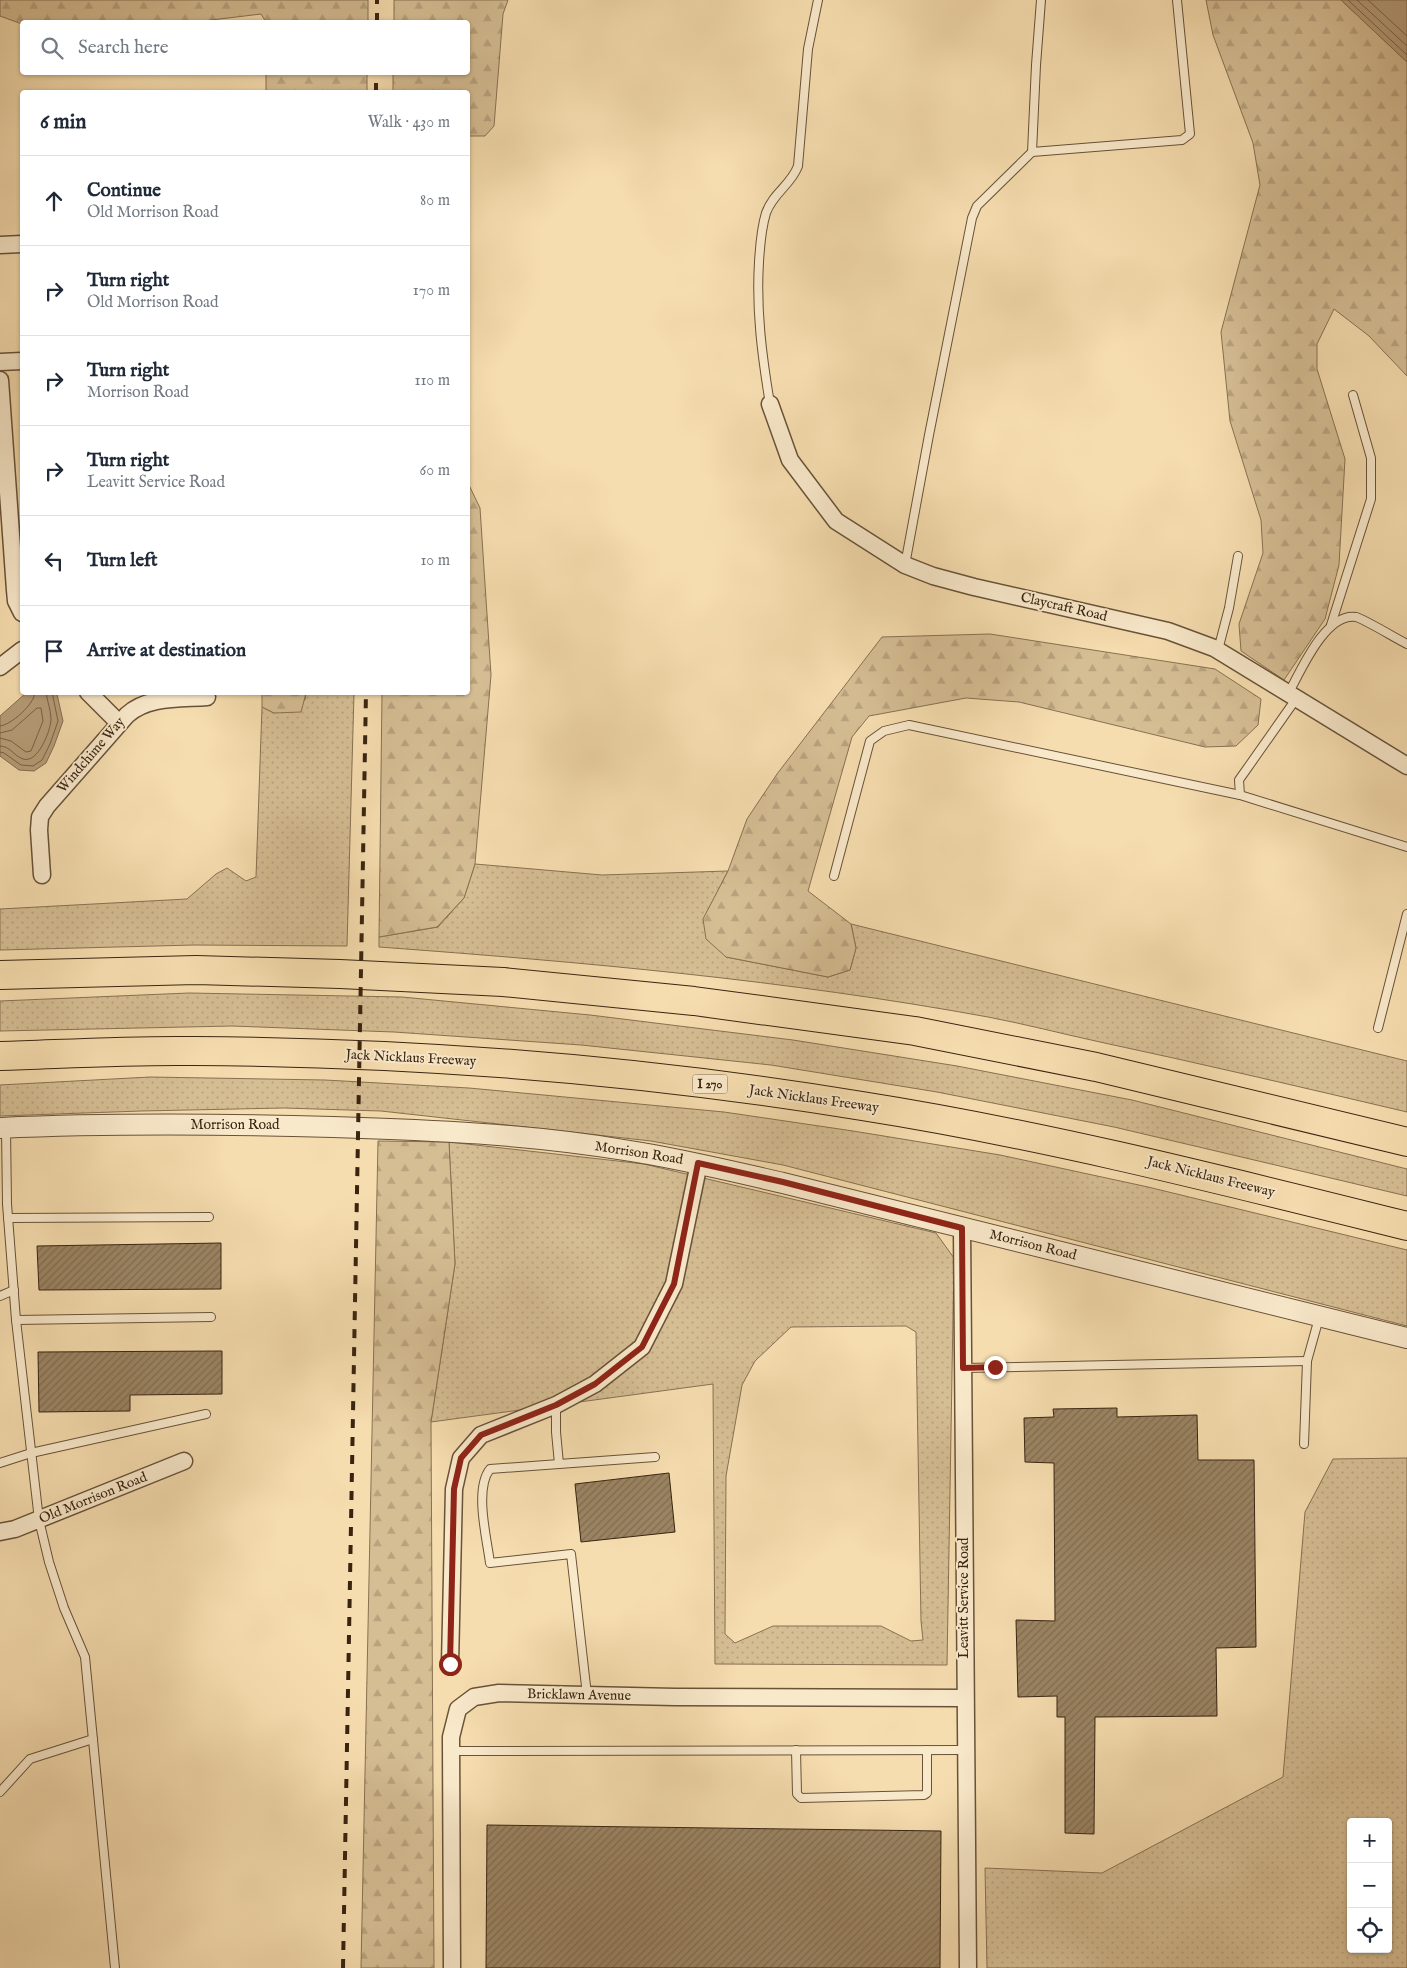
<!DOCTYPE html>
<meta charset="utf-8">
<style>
body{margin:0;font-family:"IM FELL English",serif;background:#f6f6f7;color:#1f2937}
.controls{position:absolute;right:15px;bottom:15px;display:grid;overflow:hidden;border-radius:5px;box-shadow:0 1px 4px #0004}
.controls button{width:45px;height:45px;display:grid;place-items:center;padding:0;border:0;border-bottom:1px solid #e0e1e3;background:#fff;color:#1f2937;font:25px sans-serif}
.stop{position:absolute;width:15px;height:15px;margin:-11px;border:4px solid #8f2418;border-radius:50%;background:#fff}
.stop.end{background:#8f2418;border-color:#fff;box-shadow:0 1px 5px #0008}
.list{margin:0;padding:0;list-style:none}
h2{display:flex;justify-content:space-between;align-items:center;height:65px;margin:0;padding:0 20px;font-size:21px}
h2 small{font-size:16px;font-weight:400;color:#747a83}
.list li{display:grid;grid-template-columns:32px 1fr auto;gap:15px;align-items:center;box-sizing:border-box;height:90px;padding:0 20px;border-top:1px solid #e0e1e3}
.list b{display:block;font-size:19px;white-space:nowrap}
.list p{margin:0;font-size:16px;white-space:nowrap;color:#747a83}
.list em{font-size:16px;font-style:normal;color:#747a83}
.icon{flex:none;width:28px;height:28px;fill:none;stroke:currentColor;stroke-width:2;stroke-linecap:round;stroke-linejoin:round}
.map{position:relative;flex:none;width:1407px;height:1968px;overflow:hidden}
.search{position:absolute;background:#fff;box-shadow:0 1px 4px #0004;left:20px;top:20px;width:450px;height:55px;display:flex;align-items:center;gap:12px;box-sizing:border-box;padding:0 18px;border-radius:5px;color:#747a83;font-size:19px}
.panel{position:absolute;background:#fff;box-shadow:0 1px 4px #0004;left:20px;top:90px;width:450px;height:605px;border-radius:5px}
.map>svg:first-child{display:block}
.grass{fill:url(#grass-dots);stroke:#887152;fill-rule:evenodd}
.forest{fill:url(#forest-firs);stroke:#887152}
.water{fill:#b69e79;stroke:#846d4f}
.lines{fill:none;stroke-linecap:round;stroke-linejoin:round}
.shore{stroke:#786145;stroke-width:1}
.building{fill:url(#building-hatch);stroke:#392411}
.service-casing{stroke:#685238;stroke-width:10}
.minor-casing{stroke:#685238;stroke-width:19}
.tertiary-casing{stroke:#685238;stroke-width:22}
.motorway-casing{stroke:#392411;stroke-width:30}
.service{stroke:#f9e9cb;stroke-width:8}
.minor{stroke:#f9e9cb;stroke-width:16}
.tertiary{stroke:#f9e9cb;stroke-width:20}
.motorway{stroke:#f6ddaf;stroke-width:28}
.rail{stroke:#392411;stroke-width:4;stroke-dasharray:9 9;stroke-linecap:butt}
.route{stroke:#8f2418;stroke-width:6}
.labels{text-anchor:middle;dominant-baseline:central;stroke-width:4;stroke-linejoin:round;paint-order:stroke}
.shield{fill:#f9e9cb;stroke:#735f49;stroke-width:1}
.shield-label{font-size:12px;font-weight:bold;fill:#392411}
.street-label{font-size:14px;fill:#392411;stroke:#f9e9cb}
</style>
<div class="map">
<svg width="1407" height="1968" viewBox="0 0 1407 1968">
<defs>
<pattern id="grass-dots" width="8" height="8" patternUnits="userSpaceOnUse" patternTransform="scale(1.25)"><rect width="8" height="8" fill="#d6be94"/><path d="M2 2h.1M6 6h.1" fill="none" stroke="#b8a37f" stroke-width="1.8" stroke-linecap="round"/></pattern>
<pattern id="forest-firs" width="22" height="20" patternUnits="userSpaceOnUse" patternTransform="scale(1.25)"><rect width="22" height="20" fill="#d6be94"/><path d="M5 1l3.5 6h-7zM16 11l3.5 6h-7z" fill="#b8a37f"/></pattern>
<pattern id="building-hatch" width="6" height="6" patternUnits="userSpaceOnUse" patternTransform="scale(1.25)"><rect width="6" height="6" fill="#9b8463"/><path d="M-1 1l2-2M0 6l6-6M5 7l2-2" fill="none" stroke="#7f6c50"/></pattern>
</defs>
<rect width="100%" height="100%" fill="#f6ddaf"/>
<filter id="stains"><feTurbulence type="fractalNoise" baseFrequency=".004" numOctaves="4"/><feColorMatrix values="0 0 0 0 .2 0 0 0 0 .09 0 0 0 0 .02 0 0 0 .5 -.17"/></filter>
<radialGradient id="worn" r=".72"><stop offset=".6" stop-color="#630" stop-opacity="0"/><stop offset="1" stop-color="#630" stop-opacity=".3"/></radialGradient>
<g class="grass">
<path d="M 306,693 L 354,693 L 347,946 L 194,945 L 0,950 L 0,909 L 187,899 L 216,874 L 227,868 L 246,881 L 256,877 L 262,707 L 274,713 L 305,700 Z"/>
<path d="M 475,864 L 602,875 L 728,871 L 703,920 L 726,957 L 828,977 L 850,970 L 856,948 L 851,924 L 1407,1061 L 1407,1112 C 1305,1088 1203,1064 1100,1042 C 1063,1034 1025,1024 988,1017 C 786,980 583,962 379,947 L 379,937 L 438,927 L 464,898 Z"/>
<path d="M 189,993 L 402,997 L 590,1015 L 793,1040 L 957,1066 L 1132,1100 L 1407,1169 L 1407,1196 L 1114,1127 L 937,1092 L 771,1065 L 581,1045 L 394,1032 L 232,1026 L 0,1031 L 0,1001 Z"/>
<path d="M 150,1077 L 325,1080 L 469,1088 L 724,1112 L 853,1131 L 1000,1155 L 1148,1187 L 1407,1250 L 1407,1326 L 783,1165 L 651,1141 L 381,1111 L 284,1108 L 141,1111 L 0,1116 L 0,1085 Z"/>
<path d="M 449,1142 L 644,1164 L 936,1233 L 954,1258 L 947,1665 L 715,1664 L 713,1384 L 431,1422 L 455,1264 ZM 906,1326 L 916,1332 L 921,1621 L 923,1640 L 911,1641 L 881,1626 L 773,1626 L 735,1643 L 725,1634 L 726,1476 L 742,1385 L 755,1361 L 791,1327 Z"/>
<path d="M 1407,1458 L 1407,1968 L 987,1968 L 985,1868 L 1102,1873 L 1283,1777 L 1305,1512 L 1333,1459 ZM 1351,1822 L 1388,1822 L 1388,1949 L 1351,1949 Z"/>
</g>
<g class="forest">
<path d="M 0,0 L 368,0 L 368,22 L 266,22 L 261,14 L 195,22 L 22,22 L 22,24 L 0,16 Z"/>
<path d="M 394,0 L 508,0 L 503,14 L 494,126 L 485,136 L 468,136 L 468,92 L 393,92 L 393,73 L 468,72 L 468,22 L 394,22 Z"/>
<path d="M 1206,0 L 1341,0 L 1407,62 L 1407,376 L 1369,336 L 1334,309 L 1317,344 L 1317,369 L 1345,459 L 1339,565 L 1325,619 L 1284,680 L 1241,651 L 1239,624 L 1263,553 L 1261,520 L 1230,421 L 1221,332 L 1260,185 L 1253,143 L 1213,35 Z"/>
<rect x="266" y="73" width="101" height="19"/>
<path d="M 468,483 L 480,508 L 491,675 L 475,864 L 464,898 L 437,927 L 379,937 L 382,693 L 468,692 Z"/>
<path d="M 990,634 L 1215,669 L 1261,699 L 1258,725 L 1236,746 L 1205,747 L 1019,702 L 966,698 L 869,716 L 852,737 L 808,891 L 851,924 L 856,948 L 850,970 L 828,977 L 726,957 L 706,939 L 703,919 L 728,871 L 747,819 L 777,774 L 882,637 Z"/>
<path d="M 262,693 L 306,693 L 301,712 L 274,713 L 262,707 Z"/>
<path d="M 378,1141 L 449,1142 L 455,1264 L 431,1422 L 434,1968 L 361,1968 Z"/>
</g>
<g class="water">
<path d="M 1341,0 L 1407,0 L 1407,62 Z"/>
<path d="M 26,693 L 55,693 L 57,694 L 63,721 L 54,746 L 46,763 L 34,771 L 19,770 L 0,756 L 0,716 Z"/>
</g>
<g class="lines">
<g class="shore">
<path d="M 1348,0 L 1407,55"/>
<path d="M 1357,0 L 1407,46"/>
<path d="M 1368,0 L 1407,36"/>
<path d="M 0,726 C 11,725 35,704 35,692"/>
<path d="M 0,733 L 12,730 L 37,708 L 41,708 L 43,721 L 31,751 L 26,752 L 11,741 L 0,738"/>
<path d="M 0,746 C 10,746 14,756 23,759 C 38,764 51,730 51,719 C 51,710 47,701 46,692"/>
<path d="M 0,752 L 4,753 L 21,765 L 33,766 L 42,760 L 50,744 L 58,721 L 52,692"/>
</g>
</g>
<g class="building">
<path d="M 221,1243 L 221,1289 L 39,1290 L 37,1246 Z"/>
<path d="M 222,1351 L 222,1394 L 130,1395 L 130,1411 L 39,1412 L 38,1352 Z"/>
<path d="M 1117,1408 L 1117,1417 L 1197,1415 L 1198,1460 L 1254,1460 L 1256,1647 L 1216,1648 L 1217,1716 L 1095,1717 L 1094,1834 L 1065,1833 L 1065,1717 L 1057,1717 L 1057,1696 L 1018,1697 L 1016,1620 L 1055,1621 L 1054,1463 L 1025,1462 L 1024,1418 L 1054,1417 L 1053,1409 Z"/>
<path d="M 669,1473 L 675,1532 L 581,1542 L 575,1484 Z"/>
<path d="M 487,1825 L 941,1831 L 940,1968 L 486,1968 Z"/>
</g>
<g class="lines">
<g class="service-casing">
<g id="service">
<path d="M 1032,152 L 1036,65 L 1041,0"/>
<path d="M 770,404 C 762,356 756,310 759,262 C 760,245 761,229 766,213 C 773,193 791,185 798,166 L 808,49 L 818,0"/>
<path d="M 905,565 L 929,435 L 972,218 L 977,206 L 1032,152 L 1182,140 L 1190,134 L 1177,0"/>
<path d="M 1331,625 L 1371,499 L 1371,458 L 1353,395"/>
<path d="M 1218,650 L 1229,608 L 1238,556"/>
<path d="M 1288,694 C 1300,673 1325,612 1356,617 C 1364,619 1397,639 1407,644"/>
<path d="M 1296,699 L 1239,780 L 1240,795 L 1407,847"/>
<path d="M 834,876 L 870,741 L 884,731 L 909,725 L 1240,795"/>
<path d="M 1378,1028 L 1407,914"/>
<path d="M 6,1129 L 7,1204 L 16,1320 L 39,1520 L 49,1562 L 64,1608 L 85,1657 L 115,1968"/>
<path d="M 8,1218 L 209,1217"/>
<path d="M 0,1296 L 14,1290"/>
<path d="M 16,1320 L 211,1317"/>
<path d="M 963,1368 L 1307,1361"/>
<path d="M 556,1405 L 556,1432 L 559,1464 L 655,1457"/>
<path d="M 1304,1444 L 1307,1361 L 1319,1318"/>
<path d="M 0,1463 L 31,1453 L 206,1414"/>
<path d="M 559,1464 L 490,1469 C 474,1489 487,1539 490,1563 L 571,1554 L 587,1695"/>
<path d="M 796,1750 L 797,1794 L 801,1798 L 924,1795 L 927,1793 L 927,1750"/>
<path d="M 451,1751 L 965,1750"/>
<path d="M 0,1792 L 30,1759 L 93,1739"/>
</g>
</g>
<g class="minor-casing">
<g id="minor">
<path d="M 0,245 L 22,244"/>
<path d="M 0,362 L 22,361"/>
<path d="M 0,380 L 15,590 L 16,601 L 22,613"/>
<path d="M 770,404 L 790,460 L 836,521 L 905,565 L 933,576 L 974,587 L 1168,631 L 1214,648 L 1407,766"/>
<path d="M 0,667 L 22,650"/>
<path d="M 88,692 L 119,723"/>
<path d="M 42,875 L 39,830 L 40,817 L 47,806 L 127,715 C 148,696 180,699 207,697"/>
<path d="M 962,1228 L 968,1968"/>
<path d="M 0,1532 L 15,1529 L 184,1461"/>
<path d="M 450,1664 L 454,1489 L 461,1458 L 481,1435 L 556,1405 L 595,1384 L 642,1347 L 674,1284 L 699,1163"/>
<path d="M 452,1968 L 451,1737 L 458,1709 L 474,1697 L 499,1693 L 675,1697 L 965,1698"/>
</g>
</g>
<g class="tertiary-casing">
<path id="tertiary" d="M 0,1128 C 111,1123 222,1124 333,1127 C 430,1130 528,1134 624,1150 C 678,1158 731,1171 783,1183 L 1407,1338"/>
</g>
<g class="motorway-casing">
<g id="motorway">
<path d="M 0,975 L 196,970 L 340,974 L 503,982 L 694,1001 L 915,1031 L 1096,1067 L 1407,1142"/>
<path d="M 0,1056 C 64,1054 129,1050 193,1051 C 417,1052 642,1070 862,1106 C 1046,1135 1226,1181 1407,1226"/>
</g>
</g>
<use href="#service" class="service"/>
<use href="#minor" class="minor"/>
<use href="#tertiary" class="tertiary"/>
<use href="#motorway" class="motorway"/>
<g class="rail">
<path d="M 377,22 L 377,0"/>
<path d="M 376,92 L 376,72"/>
<path d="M 343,1968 L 366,692"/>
</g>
</g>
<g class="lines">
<path class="route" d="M 450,1664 L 454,1489 L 461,1458 L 481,1435 L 556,1405 L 595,1384 L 642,1347 L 674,1284 L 698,1163 L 783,1182 L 962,1228 L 963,1368 L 995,1367"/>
</g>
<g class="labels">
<rect class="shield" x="692.5" y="1074.5" width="35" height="19" rx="4"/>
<g class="shield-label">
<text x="710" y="1084">I 270</text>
</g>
<g class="street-label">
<text transform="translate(1064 607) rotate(13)">Claycraft Road</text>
<text transform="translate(91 755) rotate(-49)">Windchime Way</text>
<text transform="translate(411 1058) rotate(3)">Jack Nicklaus Freeway</text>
<text transform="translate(814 1099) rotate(8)">Jack Nicklaus Freeway</text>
<text x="235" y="1125">Morrison Road</text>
<text transform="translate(639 1153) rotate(9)">Morrison Road</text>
<text transform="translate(1211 1177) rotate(14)">Jack Nicklaus Freeway</text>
<text transform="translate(1033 1245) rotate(14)">Morrison Road</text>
<text transform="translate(93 1498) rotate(-22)">Old Morrison Road</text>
<text transform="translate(964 1598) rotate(-90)">Leavitt Service Road</text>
<text transform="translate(579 1695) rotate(1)">Bricklawn Avenue</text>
</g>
</g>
<rect width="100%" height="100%" filter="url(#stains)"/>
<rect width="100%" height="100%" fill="url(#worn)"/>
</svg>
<div class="controls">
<button>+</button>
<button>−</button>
<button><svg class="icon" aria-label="locate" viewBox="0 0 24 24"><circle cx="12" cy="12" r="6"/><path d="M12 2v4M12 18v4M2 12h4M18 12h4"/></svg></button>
</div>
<div class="stop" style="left:450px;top:1664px"></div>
<div class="stop end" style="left:995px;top:1367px"></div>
<div class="search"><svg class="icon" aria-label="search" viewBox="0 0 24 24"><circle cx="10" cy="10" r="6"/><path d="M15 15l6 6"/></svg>Search here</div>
<section class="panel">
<h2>6 min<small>Walk · 430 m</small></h2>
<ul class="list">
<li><svg class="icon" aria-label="ahead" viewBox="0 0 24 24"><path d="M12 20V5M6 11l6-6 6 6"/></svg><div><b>Continue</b><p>Old Morrison Road</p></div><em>80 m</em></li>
<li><svg class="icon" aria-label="right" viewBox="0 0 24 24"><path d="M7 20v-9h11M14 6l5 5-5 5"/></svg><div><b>Turn right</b><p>Old Morrison Road</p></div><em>170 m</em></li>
<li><svg class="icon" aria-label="right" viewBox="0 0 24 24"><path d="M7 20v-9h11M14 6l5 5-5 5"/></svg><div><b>Turn right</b><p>Morrison Road</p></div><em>110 m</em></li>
<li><svg class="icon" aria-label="right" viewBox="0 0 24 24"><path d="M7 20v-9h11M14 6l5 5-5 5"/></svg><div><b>Turn right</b><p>Leavitt Service Road</p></div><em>60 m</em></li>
<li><svg class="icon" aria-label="left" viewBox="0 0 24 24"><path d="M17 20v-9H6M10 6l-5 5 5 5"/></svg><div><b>Turn left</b></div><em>10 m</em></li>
<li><svg class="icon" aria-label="arrive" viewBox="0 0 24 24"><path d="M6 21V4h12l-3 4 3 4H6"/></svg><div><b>Arrive at destination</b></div></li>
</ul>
</section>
</div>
